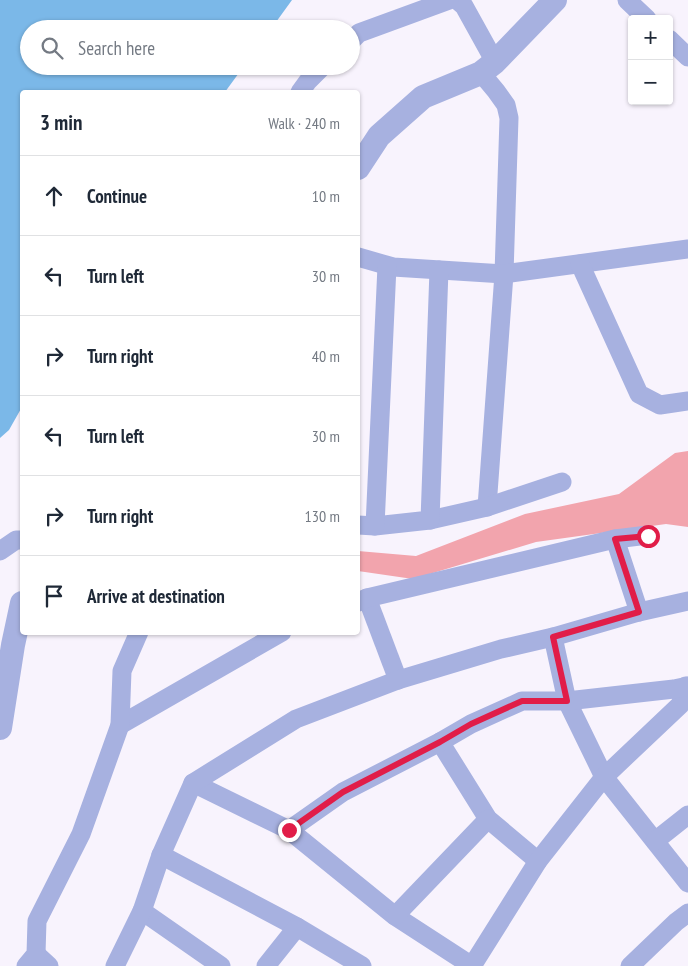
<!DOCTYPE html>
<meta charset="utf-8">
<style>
body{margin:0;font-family:"PT Sans Narrow",sans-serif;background:#f6f6f7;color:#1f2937}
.controls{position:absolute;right:15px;top:15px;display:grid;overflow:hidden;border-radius:5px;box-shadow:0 1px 4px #0004}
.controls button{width:45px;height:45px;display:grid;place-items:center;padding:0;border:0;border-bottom:1px solid #e0e1e3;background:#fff;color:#1f2937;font:25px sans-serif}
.stop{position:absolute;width:15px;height:15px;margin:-11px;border:4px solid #e11d48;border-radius:50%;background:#fff}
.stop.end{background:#e11d48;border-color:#fff;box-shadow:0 1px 5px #0008}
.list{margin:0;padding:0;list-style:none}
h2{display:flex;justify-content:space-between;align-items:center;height:65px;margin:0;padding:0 20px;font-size:21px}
h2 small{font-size:16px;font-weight:400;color:#747a83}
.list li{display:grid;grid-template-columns:32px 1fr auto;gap:15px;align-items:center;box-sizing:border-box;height:80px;padding:0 20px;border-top:1px solid #e0e1e3}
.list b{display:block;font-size:19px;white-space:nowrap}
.list em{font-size:16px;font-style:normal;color:#747a83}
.icon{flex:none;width:28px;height:28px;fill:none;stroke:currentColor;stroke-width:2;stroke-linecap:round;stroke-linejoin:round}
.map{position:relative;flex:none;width:688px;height:966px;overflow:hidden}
.search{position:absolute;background:#fff;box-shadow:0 1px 4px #0004;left:20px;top:20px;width:340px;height:55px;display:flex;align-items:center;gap:12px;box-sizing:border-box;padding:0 18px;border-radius:28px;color:#747a83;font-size:19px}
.panel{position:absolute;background:#fff;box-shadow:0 1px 4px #0004;left:20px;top:90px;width:340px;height:545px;border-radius:5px}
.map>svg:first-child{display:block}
.forest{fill:#f2a4ad}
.water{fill:#7bb8e8}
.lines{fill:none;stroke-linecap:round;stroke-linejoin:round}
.minor{stroke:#a7b1e0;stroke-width:19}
.tertiary{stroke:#a7b1e0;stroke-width:24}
.route{stroke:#e11d48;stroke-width:6}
</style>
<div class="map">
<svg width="688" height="966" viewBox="0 0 688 966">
<rect width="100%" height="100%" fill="#f8f3fd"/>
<path class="forest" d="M 688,451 L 688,527 L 666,524 L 536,542 L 413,579 L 358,571 L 358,551 L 416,556 L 525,514 L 619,494 L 675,453 Z"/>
<path class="water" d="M 0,0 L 292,0 L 271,29 L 29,29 L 29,66 L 244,66 L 225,92 L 22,92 L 22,407 L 9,430 L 0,438 Z"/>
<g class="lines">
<g class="minor">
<path d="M 457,0 L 464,6 L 495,62"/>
<path d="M 627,0 L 647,19"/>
<path d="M 669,39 L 688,57"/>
<path d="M 351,41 L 359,33 L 449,0"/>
<path d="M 481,73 L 496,91 L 506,105 L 509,118 L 504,274 L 487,507"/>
<path d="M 300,92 L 308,81 L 323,66"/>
<path d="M 358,257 L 393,267 L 504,274 L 688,249"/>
<path d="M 580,264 L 639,394 L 660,405 L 688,401"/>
<path d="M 430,520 L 487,507 L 562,482"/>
<path d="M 358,525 L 375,526 L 430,520 L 439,270"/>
<path d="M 375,526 L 387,266"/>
<path d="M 615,539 L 639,612"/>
<path d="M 0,551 L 16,540 L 22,540"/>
<path d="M 367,598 L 398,680"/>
<path d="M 358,602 L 367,598 L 615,539 L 648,535"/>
<path d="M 553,637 L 567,701 L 604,777 L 688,883"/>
<path d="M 120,725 L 282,632"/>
<path d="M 440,742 L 488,819 L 538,861"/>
<path d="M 193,783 L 289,830 L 395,916 L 472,966 L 538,861 L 604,777 L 680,705 L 686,686"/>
<path d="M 289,830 L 343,792 L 440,742 L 471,724 L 522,701 L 567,701 L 674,689 L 688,686"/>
<path d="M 655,841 L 688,815"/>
<path d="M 161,855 L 297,927 L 362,966"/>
<path d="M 142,911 L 221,966"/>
<path d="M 395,916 L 488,819"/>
<path d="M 36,954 L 49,966"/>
<path d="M 26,966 L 36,954 L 37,921 L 81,834 L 120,725 L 122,671 L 139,632"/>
<path d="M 115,966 L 142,911 L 161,855 L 193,783 L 296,719 L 398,680 L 501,649 L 553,637 L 639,612 L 688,601"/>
<path d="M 266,966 L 297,927"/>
<path d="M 630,966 L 676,922 L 688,913"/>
</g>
<g class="tertiary">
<path d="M 358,168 L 379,136 L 423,97 L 481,73 L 495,62 L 555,0"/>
<path d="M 0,728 L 13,645 L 22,603"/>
</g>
</g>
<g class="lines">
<path class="route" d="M 289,830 L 343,792 L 440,742 L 471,724 L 522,701 L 567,701 L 553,637 L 639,612 L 615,539 L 648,536"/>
</g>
</svg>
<div class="controls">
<button>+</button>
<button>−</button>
</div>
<div class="stop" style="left:648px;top:536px"></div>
<div class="stop end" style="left:289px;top:830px"></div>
<div class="search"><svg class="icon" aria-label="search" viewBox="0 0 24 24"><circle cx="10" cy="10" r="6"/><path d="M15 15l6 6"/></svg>Search here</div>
<section class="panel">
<h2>3 min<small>Walk · 240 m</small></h2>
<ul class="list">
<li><svg class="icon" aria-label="ahead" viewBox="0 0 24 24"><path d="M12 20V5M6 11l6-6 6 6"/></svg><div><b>Continue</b></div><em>10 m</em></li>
<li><svg class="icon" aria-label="left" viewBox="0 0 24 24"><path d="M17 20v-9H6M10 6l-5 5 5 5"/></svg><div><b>Turn left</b></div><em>30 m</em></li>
<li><svg class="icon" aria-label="right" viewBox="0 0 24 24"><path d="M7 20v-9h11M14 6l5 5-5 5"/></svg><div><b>Turn right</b></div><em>40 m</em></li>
<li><svg class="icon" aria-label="left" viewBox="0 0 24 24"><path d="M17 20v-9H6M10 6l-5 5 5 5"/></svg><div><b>Turn left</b></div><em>30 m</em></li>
<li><svg class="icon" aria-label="right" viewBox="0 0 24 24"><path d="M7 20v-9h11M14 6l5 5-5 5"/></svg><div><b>Turn right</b></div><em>130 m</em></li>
<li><svg class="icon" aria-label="arrive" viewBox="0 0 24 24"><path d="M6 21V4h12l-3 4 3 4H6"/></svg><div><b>Arrive at destination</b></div></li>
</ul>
</section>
</div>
